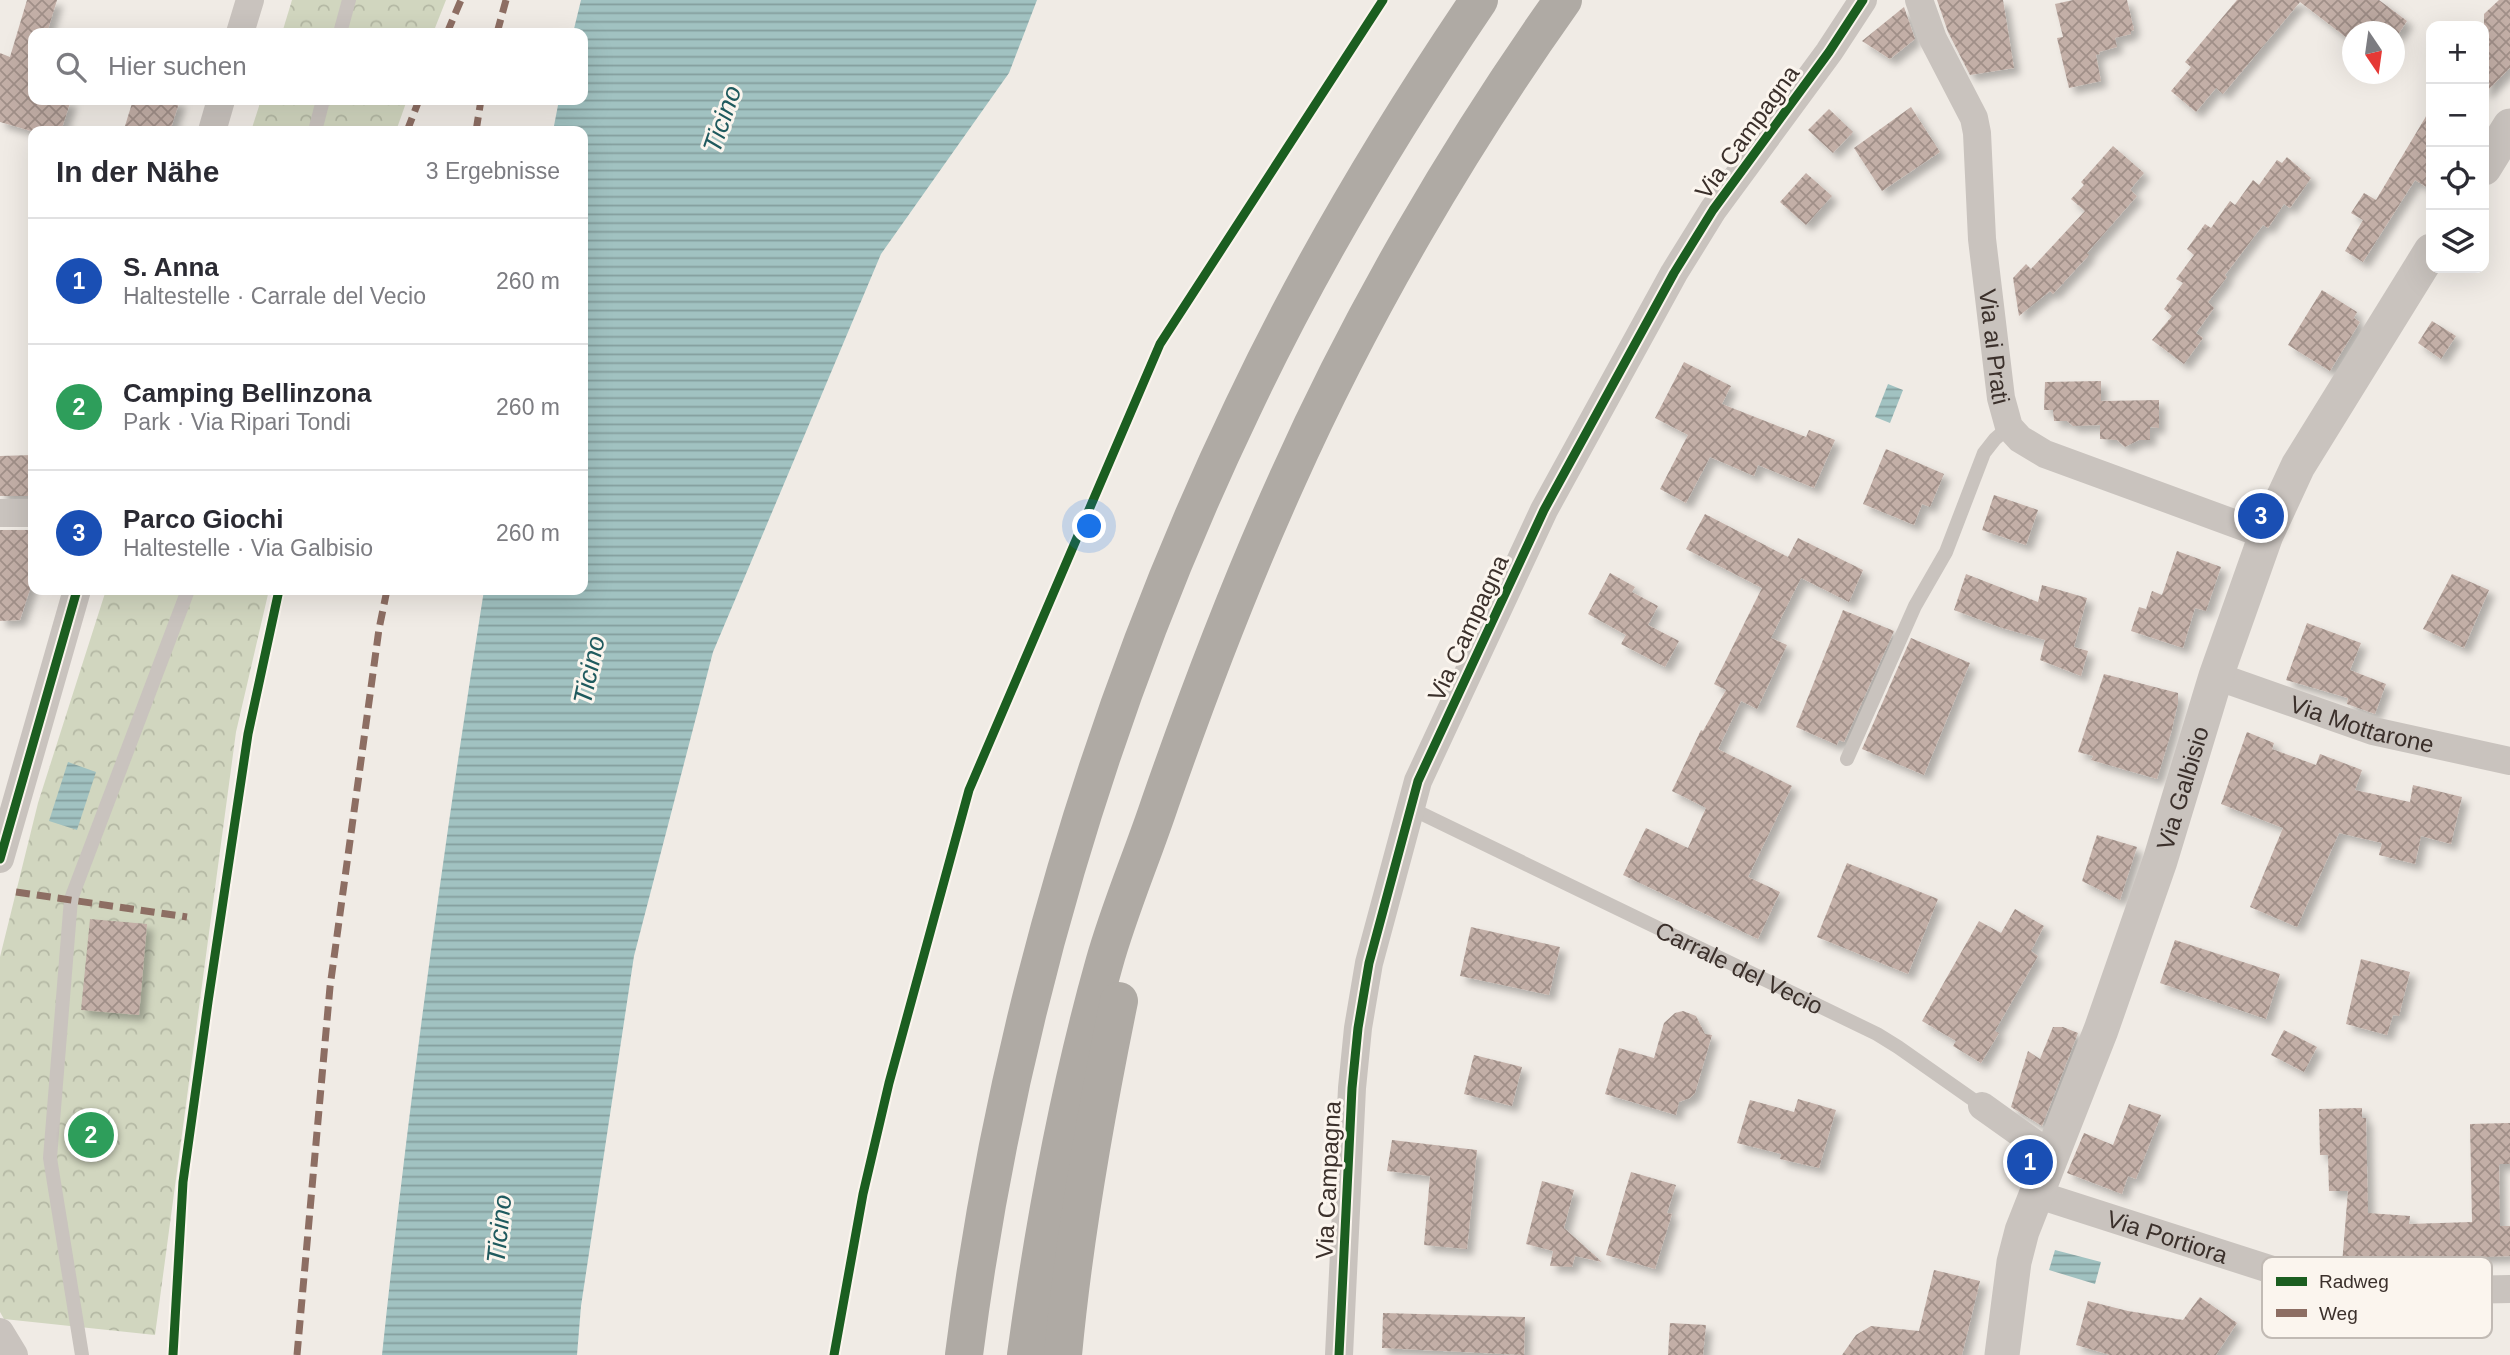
<!DOCTYPE html>
<html lang="de">
<meta charset="utf-8">
<style>
body{margin:0;font-family:Arial,sans-serif;background:#f2f2f3;color:#2b2b33}
.controls{position:absolute;right:21px;top:21px;display:grid;overflow:hidden;border-radius:14px;box-shadow:0 7px 28px #0002}
.controls button{width:63px;height:63px;display:grid;place-items:center;padding:0;border:0;border-bottom:2px solid #e1e1e2;background:#fff;color:#2b2b33;font:35px sans-serif}
.compass{position:absolute;left:2342px;top:21px;width:63px;height:63px;border-radius:50%;background:#fff;box-shadow:0 7px 28px #0002;rotate:167deg}
.you{position:absolute;left:1090px;top:527px;width:24px;height:24px;margin:-18px;border:5px solid #fff;border-radius:50%;background:#1a73e8;box-shadow:0 0 0 10px #1a73e833}
.badge{display:grid;place-items:center;width:46px;height:46px;border-radius:50%;background:#7a716c;color:#fff;font-size:23px;font-weight:700}
.pin{position:absolute;translate:-50% -50%;border:4px solid #fff;box-shadow:0 2px 7px #0006}
.list{margin:0;padding:0;list-style:none}
h2{display:flex;justify-content:space-between;align-items:center;height:91px;margin:0;padding:0 28px;font-size:30px}
h2 small{font-size:23px;font-weight:400;color:#7c7c81}
.list li{display:grid;grid-template-columns:46px 1fr auto;gap:21px;align-items:center;box-sizing:border-box;height:126px;padding:0 28px;border-top:2px solid #e1e1e2}
.list b{display:block;font-size:26px;white-space:nowrap}
.list p{margin:0;font-size:23px;white-space:nowrap;color:#7c7c81}
.list em{font-size:23px;font-style:normal;color:#7c7c81}
.icon{flex:none;width:38px;height:38px;fill:none;stroke:currentColor;stroke-width:2;stroke-linecap:round;stroke-linejoin:round}
.map{position:relative;flex:none;width:2510px;height:1355px;overflow:hidden}
.search{position:absolute;background:#fff;box-shadow:0 7px 28px #0002;left:28px;top:28px;width:560px;height:77px;display:flex;align-items:center;gap:18px;box-sizing:border-box;padding:0 24px;border-radius:14px;color:#7c7c81;font-size:26px}
.panel{position:absolute;background:#fff;box-shadow:0 7px 28px #0002;left:28px;top:126px;width:560px;height:469px;border-radius:14px}
.map>svg:first-child{display:block}
.forest{fill:url(#forest-crowns)}
.water{fill:url(#water-rules)}
.building{fill:url(#building-cross-hatch);filter:url(#shadow)}
.lines{fill:none;stroke-linecap:round;stroke-linejoin:round}
.service{stroke:#c9c3be;stroke-width:14}
.minor{stroke:#c9c3be;stroke-width:28}
.tertiary{stroke:#c9c3be;stroke-width:35}
.motorway{stroke:#afaaa4;stroke-width:38}
.quiet{stroke:#8d6e63;stroke-width:7;stroke-dasharray:14 7;stroke-linecap:butt}
.cycleway-casing{stroke:#fbf5ee;stroke-width:13}
.cycleway{stroke:#1b5e20;stroke-width:9}
.labels{text-anchor:middle;dominant-baseline:central;stroke-width:6;stroke-linejoin:round;paint-order:stroke}
.street-label{font-size:24px;fill:#3b302b;stroke:#fbf5ee}
.water-label{font-size:26px;font-style:italic;fill:#1f5a5e;stroke:#fbf5ee}
.key{fill:#fbf5ee;stroke:#c1bab4;stroke-width:2}
.key-label{font-size:19px;fill:#3b302b}
</style>
<div class="map">
<svg width="2510" height="1355" viewBox="0 0 2510 1355">
<defs>
<pattern id="forest-crowns" width="20" height="18" patternUnits="userSpaceOnUse" patternTransform="scale(1.75)"><rect width="20" height="18" fill="#d1d6bf"/><path d="M2 6a3 3 0 1 1 6 0M12 15a3 3 0 1 1 6 0" fill="none" stroke="#b4b8a4"/></pattern>
<pattern id="water-rules" width="6" height="5" patternUnits="userSpaceOnUse" patternTransform="scale(1.75)"><rect width="6" height="5" fill="#a1c2c1"/><path d="M0 2.5h6" fill="none" stroke="#849e9d"/></pattern>
<pattern id="building-cross-hatch" width="8" height="8" patternUnits="userSpaceOnUse" patternTransform="scale(1.75)"><rect width="8" height="8" fill="#c3afa7"/><path d="M0 0l8 8M0 8l8-8" fill="none" stroke="#a08f88"/></pattern>
<filter id="shadow"><feDropShadow dx="6" dy="6" stdDeviation="3.5" flood-color="#0004"/></filter>
</defs>
<rect width="100%" height="100%" fill="#f0ebe5"/>
<g class="forest">
<path d="M 292,0 L 446,0 L 433,33 L 282,33 Z"/>
<path d="M 261,100 L 407,100 L 396,131 L 251,131 Z"/>
<path d="M 106,590 L 269,590 L 236,732 L 155,1335 L 4,1319 L 0,1312 L 0,957 L 38,803 Z"/>
</g>
<g class="water">
<path d="M 581,0 L 1037,0 L 1009,73 L 881,254 L 713,652 L 634,956 L 581,1306 L 577,1355 L 382,1355 C 409,1099 444,844 484,590 L 583,590 L 583,131 L 553,131 L 559,100 L 583,100 L 583,33 L 573,33 Z"/>
<path d="M 1888,384 L 1903,390 L 1890,423 L 1875,417 Z"/>
<path d="M 68,762 L 96,772 L 77,830 L 49,821 Z"/>
<path d="M 2055,1250 L 2101,1262 L 2095,1284 L 2049,1270 Z"/>
</g>
<g class="building">
<path d="M 27,0 L 57,0 L 47,33 L 33,33 L 33,100 L 71,100 L 61,131 L 31,131 L 0,122 L 0,53 L 10,57 Z"/>
<path d="M 1937,0 L 2003,0 L 2014,68 L 1970,75 L 1948,32 Z"/>
<path d="M 2073,0 L 2127,0 L 2134,30 L 2131,31 L 2131,34 L 2115,38 L 2117,47 L 2099,52 L 2100,54 L 2096,55 L 2101,81 L 2069,88 L 2057,38 L 2063,37 L 2055,4 Z"/>
<path d="M 2237,0 L 2379,0 L 2407,21 L 2395,39 L 2395,32 L 2353,32 L 2353,47 L 2345,41 L 2347,38 L 2300,2 L 2223,94 L 2216,88 L 2196,112 L 2171,91 L 2191,67 L 2185,62 Z"/>
<path d="M 2499,0 L 2510,0 L 2510,68 L 2484,94 L 2484,14 Z"/>
<path d="M 1904,7 L 1915,39 L 1890,59 L 1862,41 Z"/>
<path d="M 133,100 L 180,100 L 170,131 L 143,131 L 125,126 Z"/>
<path d="M 1911,107 L 1940,152 L 1882,191 L 1854,148 Z"/>
<path d="M 2431,108 L 2431,190 L 2415,180 L 2363,262 L 2345,251 L 2363,220 L 2351,213 L 2364,193 L 2376,200 Z"/>
<path d="M 1829,109 L 1853,132 L 1833,153 L 1808,130 Z"/>
<path d="M 2113,146 L 2144,173 L 2130,190 L 2137,196 L 2087,253 L 2089,255 L 2053,294 L 2050,291 L 2019,316 L 2013,278 L 2026,264 L 2031,269 L 2085,211 L 2071,199 L 2084,185 L 2081,182 Z"/>
<path d="M 2287,157 L 2311,178 L 2290,208 L 2284,204 L 2268,228 L 2263,225 L 2225,275 L 2227,277 L 2208,302 L 2214,308 L 2196,333 L 2203,338 L 2184,364 L 2152,340 L 2172,316 L 2164,309 L 2183,283 L 2176,279 L 2194,255 L 2187,249 L 2205,224 L 2211,228 L 2230,201 L 2235,205 L 2253,180 L 2259,185 L 2277,160 L 2282,163 Z"/>
<path d="M 1806,173 L 1832,196 L 1806,225 L 1780,202 Z"/>
<path d="M 2322,290 L 2357,312 L 2354,318 L 2360,322 L 2330,371 L 2288,345 Z"/>
<path d="M 2432,321 L 2456,336 L 2441,359 L 2418,343 Z"/>
<path d="M 1684,362 L 1731,386 L 1722,404 L 1806,437 L 1809,430 L 1835,440 L 1814,488 L 1758,465 L 1754,476 L 1710,457 L 1686,503 L 1660,489 L 1688,435 L 1655,418 Z"/>
<path d="M 2101,381 L 2101,401 L 2159,400 L 2159,428 L 2150,427 L 2150,440 L 2139,440 L 2125,447 L 2117,440 L 2100,439 L 2100,425 L 2073,426 L 2067,421 L 2054,421 L 2053,410 L 2044,410 L 2045,382 Z"/>
<path d="M 1886,449 L 1944,474 L 1930,507 L 1922,504 L 1914,525 L 1863,504 Z"/>
<path d="M 33,455 L 33,496 L 0,496 L 0,456 Z"/>
<path d="M 1994,495 L 2038,510 L 2026,545 L 1982,530 Z"/>
<path d="M 1705,514 L 1788,557 L 1798,538 L 1863,570 L 1849,602 L 1801,578 L 1771,638 L 1787,645 L 1757,709 L 1741,701 L 1718,749 L 1792,786 L 1748,877 L 1780,892 L 1758,939 L 1623,875 L 1646,828 L 1688,848 L 1706,808 L 1672,791 L 1701,730 L 1703,731 L 1726,690 L 1714,684 L 1762,588 L 1686,549 Z"/>
<path d="M 0,530 L 33,530 L 33,580 L 20,620 L 0,621 Z"/>
<path d="M 2177,551 L 2221,567 L 2206,611 L 2195,608 L 2183,648 L 2131,631 L 2139,607 L 2146,609 L 2152,591 L 2162,595 Z"/>
<path d="M 1610,573 L 1635,587 L 1632,592 L 1658,606 L 1648,625 L 1679,641 L 1665,667 L 1621,644 L 1626,635 L 1588,614 Z"/>
<path d="M 1966,574 L 2038,602 L 2042,585 L 2087,598 L 2074,647 L 2088,651 L 2081,676 L 2040,660 L 2045,640 L 2002,628 L 1954,610 Z"/>
<path d="M 2452,574 L 2489,590 L 2464,648 L 2423,629 Z"/>
<path d="M 1843,610 L 1894,631 L 1844,742 L 1839,740 L 1837,745 L 1796,727 Z"/>
<path d="M 2307,623 L 2361,643 L 2350,670 L 2386,684 L 2375,714 L 2347,704 L 2348,698 L 2286,680 Z"/>
<path d="M 1911,638 L 1970,663 L 1924,775 L 1862,749 Z"/>
<path d="M 2104,674 L 2178,693 L 2178,703 L 2171,733 L 2157,779 L 2091,760 L 2093,756 L 2078,752 Z"/>
<path d="M 2247,732 L 2274,743 L 2272,749 L 2316,765 L 2320,754 L 2362,770 L 2355,790 L 2410,802 L 2413,785 L 2462,797 L 2451,844 L 2421,836 L 2415,864 L 2379,855 L 2382,843 L 2339,833 L 2297,927 L 2250,907 L 2283,828 L 2221,804 Z"/>
<path d="M 2097,835 L 2137,847 L 2120,900 L 2082,881 Z"/>
<path d="M 1847,863 L 1938,899 L 1908,974 L 1817,937 Z"/>
<path d="M 2015,909 L 2044,926 L 2031,951 L 2038,956 L 1995,1031 L 1999,1033 L 1981,1063 L 1953,1046 L 1956,1041 L 1922,1021 L 1979,921 L 2001,933 Z"/>
<path d="M 90,919 L 147,924 L 139,1015 L 81,1010 Z"/>
<path d="M 1471,927 L 1560,947 L 1549,995 L 1460,976 Z"/>
<path d="M 2175,940 L 2280,974 L 2266,1019 L 2160,983 Z"/>
<path d="M 2361,959 L 2410,972 L 2399,1016 L 2393,1015 L 2387,1035 L 2346,1024 Z"/>
<path d="M 1683,1011 L 1696,1016 L 1705,1034 L 1712,1035 L 1695,1093 L 1690,1098 L 1679,1102 L 1676,1115 L 1605,1094 L 1619,1048 L 1654,1058 L 1664,1023 L 1675,1013 Z"/>
<path d="M 2053,1027 L 2063,1027 L 2078,1033 L 2042,1126 L 2011,1107 L 2028,1051 L 2040,1059 Z"/>
<path d="M 2284,1030 L 2317,1047 L 2304,1072 L 2271,1055 Z"/>
<path d="M 1474,1055 L 1522,1067 L 1512,1106 L 1464,1094 Z"/>
<path d="M 1798,1099 L 1836,1110 L 1819,1168 L 1780,1159 L 1781,1154 L 1737,1143 L 1750,1100 L 1794,1112 Z"/>
<path d="M 2129,1104 L 2161,1115 L 2136,1179 L 2128,1176 L 2122,1194 L 2067,1173 L 2084,1133 L 2113,1145 Z"/>
<path d="M 2362,1108 L 2362,1118 L 2366,1118 L 2368,1213 L 2410,1216 L 2409,1224 L 2472,1222 L 2470,1124 L 2510,1123 L 2510,1164 L 2499,1164 L 2500,1226 L 2510,1226 L 2510,1256 L 2458,1258 L 2458,1256 L 2406,1260 L 2405,1269 L 2342,1264 L 2348,1191 L 2329,1191 L 2328,1155 L 2320,1155 L 2319,1109 Z"/>
<path d="M 1392,1140 L 1477,1150 L 1467,1249 L 1424,1245 L 1430,1176 L 1387,1171 Z"/>
<path d="M 1631,1172 L 1676,1185 L 1667,1213 L 1672,1214 L 1655,1269 L 1606,1255 Z"/>
<path d="M 1542,1181 L 1574,1190 L 1564,1228 L 1602,1262 L 1575,1256 L 1572,1267 L 1550,1266 L 1553,1251 L 1526,1244 Z"/>
<path d="M 1934,1270 L 1980,1281 L 1962,1355 L 1842,1355 L 1856,1335 L 1871,1326 L 1919,1331 Z"/>
<path d="M 2200,1297 L 2237,1323 L 2216,1355 L 2110,1355 L 2076,1345 L 2088,1301 L 2128,1311 L 2183,1320 Z"/>
<path d="M 1383,1313 L 1525,1317 L 1524,1355 L 1382,1348 Z"/>
<path d="M 1670,1323 L 1706,1325 L 1703,1355 L 1668,1355 Z"/>
</g>
<g class="lines">
<g class="service">
<path d="M 340,33 L 349,0"/>
<path d="M 315,131 L 323,100"/>
<path d="M 1847,759 L 1915,606 L 1946,552 L 1984,453 L 1995,439 L 2009,427"/>
<path id="s1" d="M 1410,808 L 1877,1034 L 1898,1047 L 1982,1106"/>
<path d="M 82,1355 L 50,1158 L 71,899 L 188,590"/>
</g>
<g class="minor">
<path id="s2" d="M 1919,0 L 1933,39 L 1974,118 L 1977,133 L 1982,239 L 2001,398 L 2009,427 L 2020,439 L 2045,454 L 2266,535"/>
<path d="M 240,33 L 250,0"/>
<path d="M 212,131 L 221,100"/>
<path d="M 0,513 L 33,513"/>
<path id="s3" d="M 2216,676 L 2373,731 L 2510,761"/>
<path d="M 0,859 L 77,590"/>
<path d="M 1982,1106 L 2052,1156"/>
<path id="s4" d="M 2036,1194 L 2294,1277 C 2365,1292 2438,1290 2510,1289"/>
<path d="M 0,1332 L 14,1355"/>
<path d="M 1339,1355 L 1352,1088 L 1358,1028 L 1369,963 L 1418,781 L 1544,510 L 1674,273 L 1713,210 L 1829,52 L 1863,0"/>
</g>
<g class="tertiary">
<path d="M 2484,168 L 2510,126"/>
<path id="s5" d="M 2002,1355 L 2014,1262 L 2022,1231 L 2101,1030 L 2160,861 L 2216,676 L 2266,535 L 2298,466 L 2431,251"/>
</g>
<g class="motorway">
<path d="M 964,1355 C 1005,1031 1102,701 1243,407 C 1310,265 1391,130 1479,0"/>
<path d="M 1026,1355 C 1044,1223 1068,1092 1104,964 C 1119,910 1142,857 1160,803 C 1198,694 1239,586 1287,480 C 1361,314 1458,148 1563,0"/>
<path d="M 1063,1355 C 1074,1236 1095,1118 1119,1001"/>
</g>
<g class="quiet">
<path d="M 447,33 L 461,0"/>
<path d="M 497,33 L 506,0"/>
<path d="M 407,131 L 419,100"/>
<path d="M 476,131 L 481,100"/>
<path d="M 16,892 L 187,917"/>
<path d="M 297,1355 L 330,987 L 379,629 L 387,590"/>
</g>
<g class="cycleway-casing">
<g id="cycleway">
<path d="M 0,859 L 77,590"/>
<path d="M 173,1355 L 183,1182 L 208,1002 L 248,734 L 279,590"/>
<path d="M 834,1355 L 863,1194 L 889,1083 L 969,790 L 1160,344 L 1383,0"/>
<path d="M 1339,1355 L 1352,1088 L 1358,1028 L 1369,963 L 1418,781 L 1544,510 L 1674,273 L 1713,210 L 1829,52 L 1863,0"/>
</g>
</g>
<use href="#cycleway" class="cycleway"/>
</g>
<g class="labels">
<g class="street-label">
<text transform="translate(1747 132) rotate(-54)">Via Campagna</text>
<text stroke="none"><textPath href="#s2" startOffset="360">Via ai Prati</textPath></text>
<text transform="translate(1468 628) rotate(-65)">Via Campagna</text>
<text stroke="none"><textPath href="#s3" startOffset="154">Via Mottarone</textPath></text>
<text stroke="none"><textPath href="#s5" startOffset="597">Via Galbisio</textPath></text>
<text stroke="none"><textPath href="#s1" startOffset="366">Carrale del Vecio</textPath></text>
<text transform="translate(1328 1180) rotate(-87)">Via Campagna</text>
<text stroke="none"><textPath href="#s4" startOffset="138">Via Portiora</textPath></text>
</g>
<g class="water-label">
<text transform="translate(722 119) rotate(-71)">Ticino</text>
<text transform="translate(589 670) rotate(-78)">Ticino</text>
<text transform="translate(499 1229) rotate(-84)">Ticino</text>
</g>
</g>
<rect x="2262" y="1257" width="230" height="81" rx="10" class="key"/>
<rect x="2276" y="1277" width="31" height="9" fill="#1b5e20"/>
<rect x="2276" y="1309" width="31" height="8" fill="#8d6e63"/>
<g class="key-label">
<text x="2319" y="1288">Radweg</text>
<text x="2319" y="1320">Weg</text>
</g>
</svg>
<div class="controls">
<button>+</button>
<button>−</button>
<button><svg class="icon" aria-label="locate" viewBox="0 0 24 24"><circle cx="12" cy="12" r="6"/><path d="M12 2v4M12 18v4M2 12h4M18 12h4"/></svg></button>
<button><svg class="icon" aria-label="layers" viewBox="0 0 24 24"><path d="M12 4l9 5-9 5-9-5zM3 14l9 5 9-5"/></svg></button>
</div>
<svg class="compass" viewBox="-18 -18 36 36"><path d="M0-13l5 13h-10z" fill="#e53935"/><path d="M0 13l5-13h-10z" fill="#7c7c81"/></svg>
<div class="you"></div>
<div class="pin badge" style="left:2030px;top:1162px;background:#1a4fb4">1</div>
<div class="pin badge" style="left:91px;top:1135px;background:#2e9e5b">2</div>
<div class="pin badge" style="left:2261px;top:516px;background:#1a4fb4">3</div>
<div class="search"><svg class="icon" aria-label="search" viewBox="0 0 24 24"><circle cx="10" cy="10" r="6"/><path d="M15 15l6 6"/></svg>Hier suchen</div>
<section class="panel">
<h2>In der Nähe<small>3 Ergebnisse</small></h2>
<ul class="list">
<li><span class="badge" style="background:#1a4fb4">1</span><div><b>S. Anna</b><p>Haltestelle · Carrale del Vecio</p></div><em>260 m</em></li>
<li><span class="badge" style="background:#2e9e5b">2</span><div><b>Camping Bellinzona</b><p>Park · Via Ripari Tondi</p></div><em>260 m</em></li>
<li><span class="badge" style="background:#1a4fb4">3</span><div><b>Parco Giochi</b><p>Haltestelle · Via Galbisio</p></div><em>260 m</em></li>
</ul>
</section>
</div>
